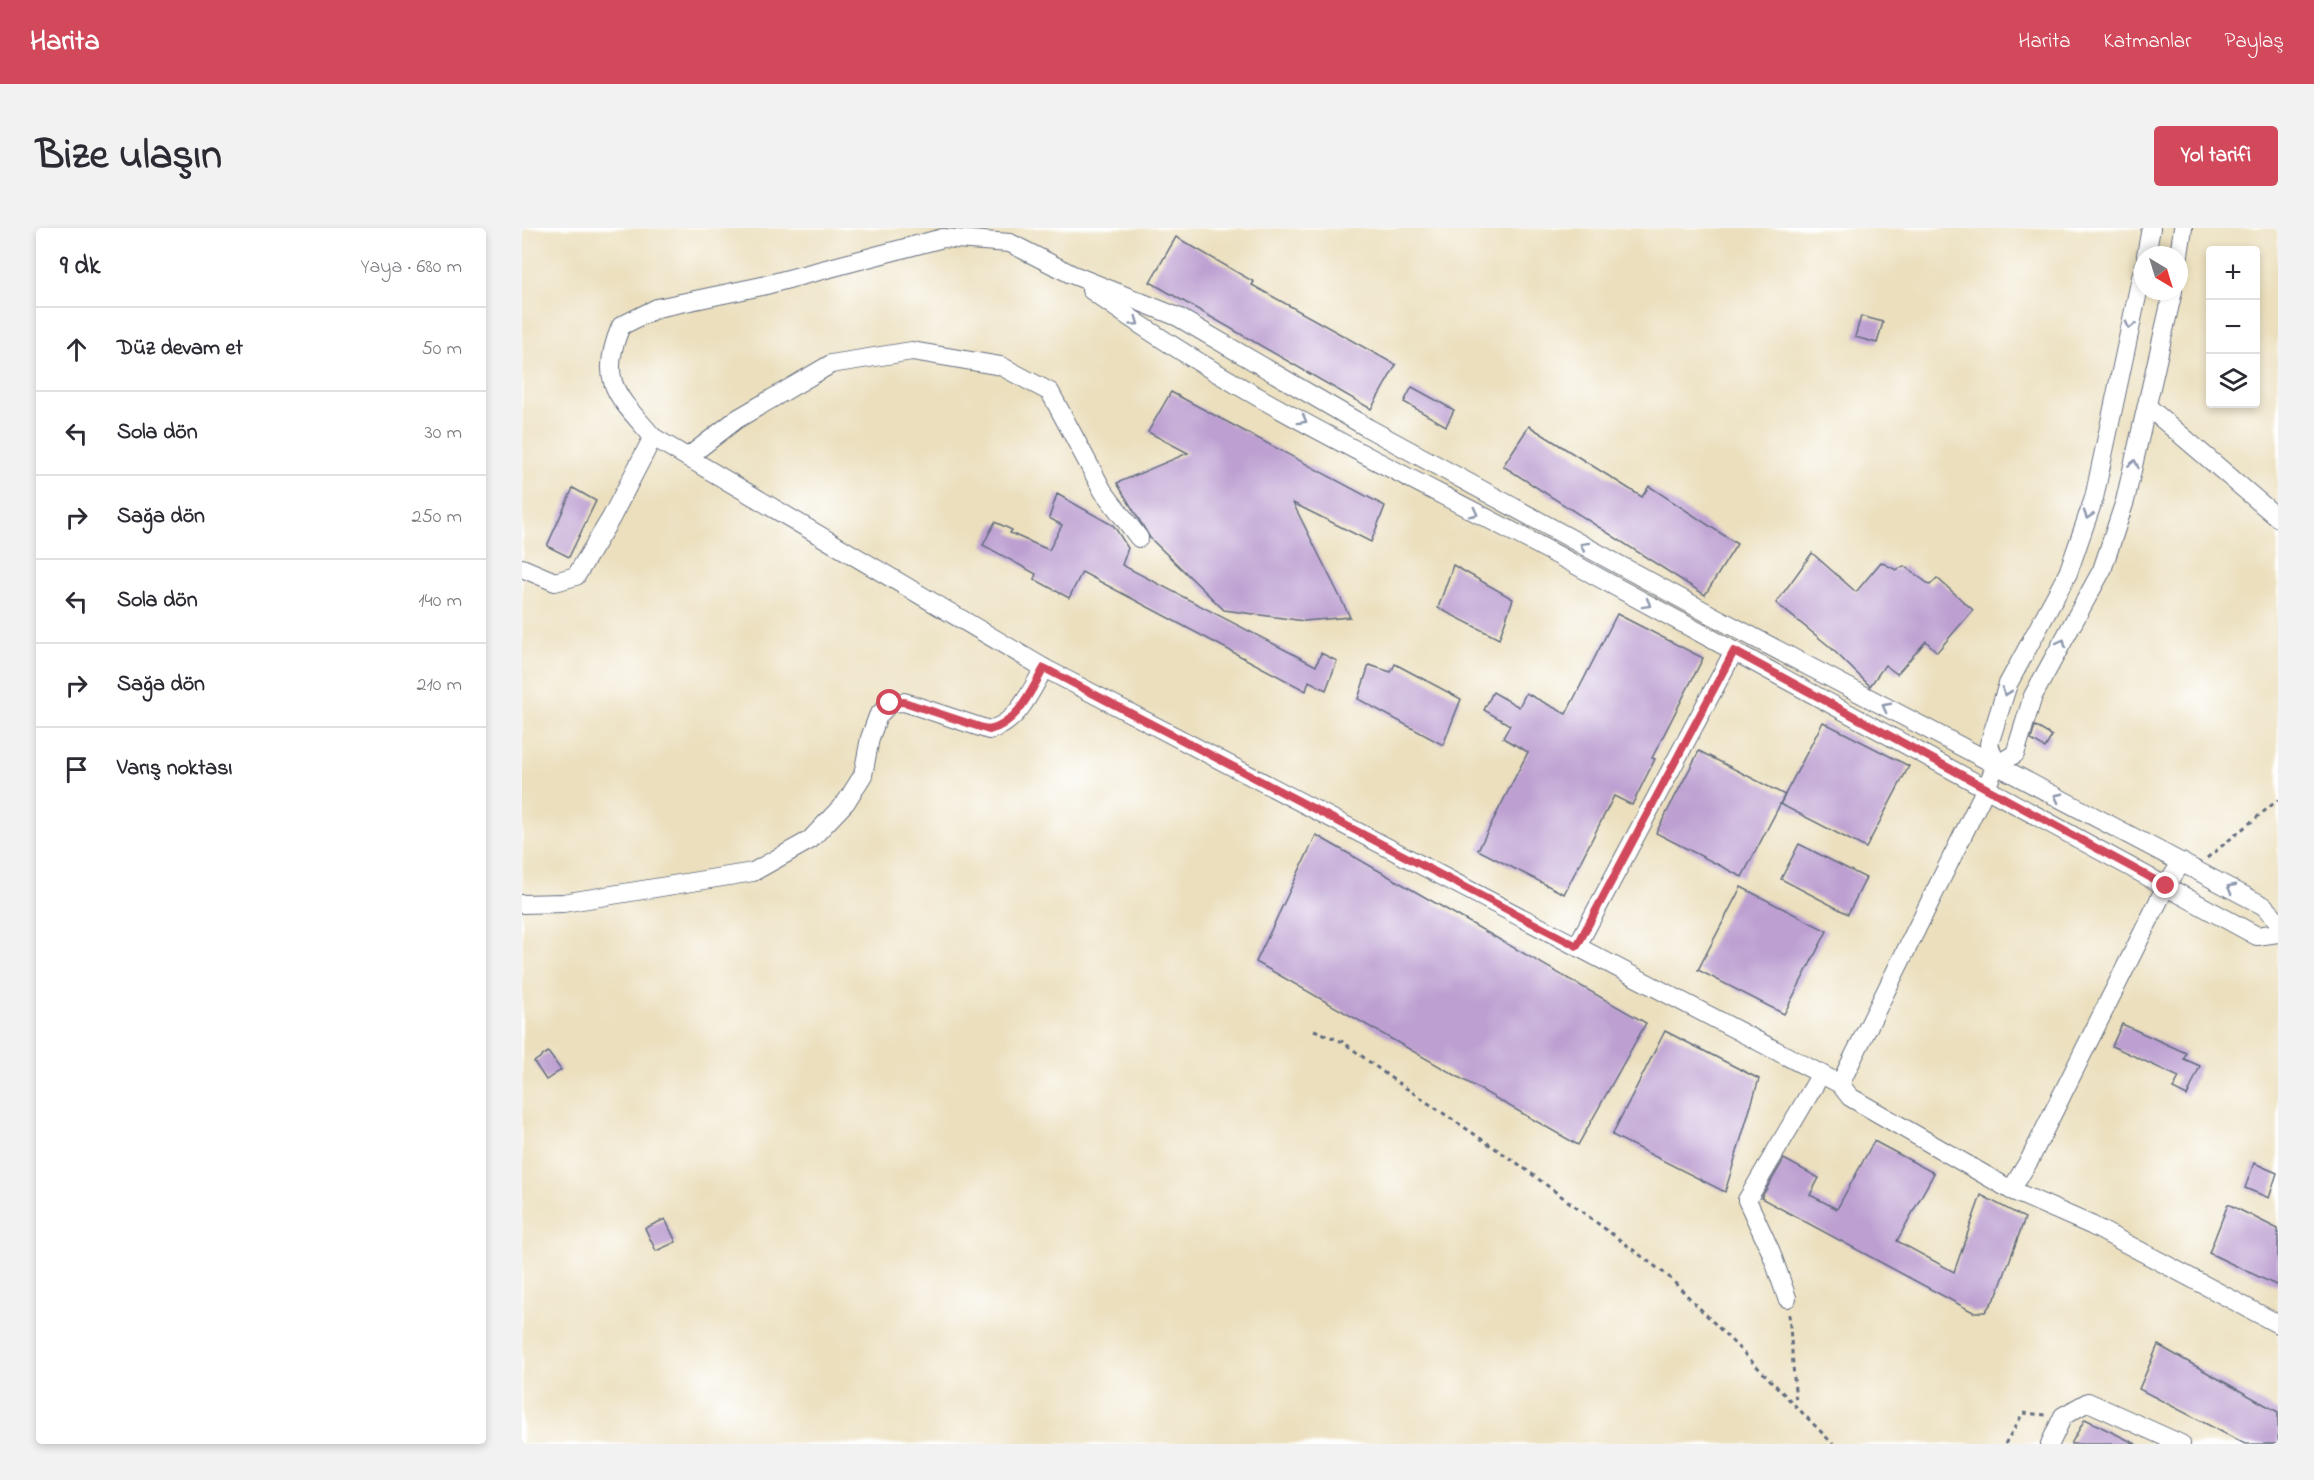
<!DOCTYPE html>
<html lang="tr">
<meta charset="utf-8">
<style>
body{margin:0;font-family:"Indie Flower",sans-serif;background:#f2f2f3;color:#2b2b33}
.controls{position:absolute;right:18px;top:18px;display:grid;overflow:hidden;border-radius:6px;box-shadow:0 3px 9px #0003}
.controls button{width:54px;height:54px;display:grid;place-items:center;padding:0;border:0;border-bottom:2px solid #e1e1e2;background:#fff;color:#2b2b33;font:30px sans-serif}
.compass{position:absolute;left:1612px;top:18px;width:54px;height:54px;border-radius:50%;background:#fff;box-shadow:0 3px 9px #0003;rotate:142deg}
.stop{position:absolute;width:18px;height:18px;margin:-14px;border:4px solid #d1495b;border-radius:50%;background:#fff}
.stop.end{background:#d1495b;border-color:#fff;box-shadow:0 2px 6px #0008}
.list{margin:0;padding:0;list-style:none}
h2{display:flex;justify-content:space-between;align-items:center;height:78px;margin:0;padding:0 24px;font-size:26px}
h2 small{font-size:20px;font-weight:400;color:#7c7c81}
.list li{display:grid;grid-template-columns:39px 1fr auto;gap:18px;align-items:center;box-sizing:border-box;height:84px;padding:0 24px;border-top:2px solid #e1e1e2}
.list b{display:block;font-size:22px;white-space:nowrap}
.list em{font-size:20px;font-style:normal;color:#7c7c81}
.icon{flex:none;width:33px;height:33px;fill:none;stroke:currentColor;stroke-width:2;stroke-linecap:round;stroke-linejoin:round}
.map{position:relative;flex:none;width:1756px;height:1216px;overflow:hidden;border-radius:6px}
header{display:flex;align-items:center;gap:36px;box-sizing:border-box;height:84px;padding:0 30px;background:#d1495b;color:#fff}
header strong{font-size:28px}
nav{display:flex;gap:33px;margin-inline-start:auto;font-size:21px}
.intro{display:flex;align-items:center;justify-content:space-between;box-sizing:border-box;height:144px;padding:0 36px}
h1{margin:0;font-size:42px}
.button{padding:15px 27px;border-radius:6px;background:#d1495b;color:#fff;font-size:21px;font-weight:700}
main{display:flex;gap:36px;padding:0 36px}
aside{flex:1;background:#fff;border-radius:6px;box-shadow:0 3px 9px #0003}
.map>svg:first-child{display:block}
.building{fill:#bda0d1}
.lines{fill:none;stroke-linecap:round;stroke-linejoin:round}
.minor-casing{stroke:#646d7f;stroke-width:20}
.path{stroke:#646d7f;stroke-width:3;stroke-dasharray:4.5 4.5;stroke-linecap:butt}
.minor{stroke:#fff;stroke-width:18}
.oneway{stroke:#8d97ae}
.route{stroke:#d1495b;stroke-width:8}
</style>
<header>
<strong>Harita</strong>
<nav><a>Harita</a><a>Katmanlar</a><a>Paylaş</a></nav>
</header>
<div class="intro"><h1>Bize ulaşın</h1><a class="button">Yol tarifi</a></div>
<main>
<aside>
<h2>9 dk<small>Yaya · 680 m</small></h2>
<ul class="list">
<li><svg class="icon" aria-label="ahead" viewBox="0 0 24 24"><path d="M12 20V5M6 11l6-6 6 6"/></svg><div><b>Düz devam et</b></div><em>50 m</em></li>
<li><svg class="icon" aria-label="left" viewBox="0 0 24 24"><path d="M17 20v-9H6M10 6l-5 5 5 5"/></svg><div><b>Sola dön</b></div><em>30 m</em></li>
<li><svg class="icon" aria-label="right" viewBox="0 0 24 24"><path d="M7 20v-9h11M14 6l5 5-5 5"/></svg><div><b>Sağa dön</b></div><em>250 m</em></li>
<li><svg class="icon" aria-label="left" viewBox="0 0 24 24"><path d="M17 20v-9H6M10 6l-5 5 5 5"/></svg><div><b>Sola dön</b></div><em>140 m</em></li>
<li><svg class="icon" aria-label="right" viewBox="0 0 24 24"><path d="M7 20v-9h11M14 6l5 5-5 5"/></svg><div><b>Sağa dön</b></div><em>210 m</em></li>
<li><svg class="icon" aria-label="arrive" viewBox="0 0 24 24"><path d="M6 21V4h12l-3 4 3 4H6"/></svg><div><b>Varış noktası</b></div></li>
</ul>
</aside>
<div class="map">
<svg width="1756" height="1216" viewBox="0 0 1756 1216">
<rect width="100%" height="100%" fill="#fff"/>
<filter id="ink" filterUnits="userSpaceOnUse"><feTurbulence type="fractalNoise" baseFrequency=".0167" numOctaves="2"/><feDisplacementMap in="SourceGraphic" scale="12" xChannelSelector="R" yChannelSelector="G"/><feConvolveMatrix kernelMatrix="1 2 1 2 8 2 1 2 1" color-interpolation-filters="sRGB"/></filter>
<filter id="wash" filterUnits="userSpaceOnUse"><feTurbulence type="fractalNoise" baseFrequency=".008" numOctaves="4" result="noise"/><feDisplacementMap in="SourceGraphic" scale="24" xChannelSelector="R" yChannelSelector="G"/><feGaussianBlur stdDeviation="1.35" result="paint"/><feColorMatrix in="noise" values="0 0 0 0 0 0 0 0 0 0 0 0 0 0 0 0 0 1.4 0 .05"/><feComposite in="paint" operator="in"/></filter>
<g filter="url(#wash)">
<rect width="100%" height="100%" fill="#ebdfbd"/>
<g id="blocks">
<g class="building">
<path d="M 654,9 L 732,54 L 730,57 L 874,137 L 849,181 L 628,54 Z"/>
<path d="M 1339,88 L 1361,94 L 1355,115 L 1333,109 Z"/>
<path d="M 890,159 L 932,182 L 924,198 L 882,174 Z"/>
<path d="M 649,164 L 863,278 L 849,314 L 771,275 L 828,389 L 782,393 L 702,382 L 628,310 L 595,255 L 666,225 L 626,204 Z"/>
<path d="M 1007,198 L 1120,269 L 1127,258 L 1215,316 L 1183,367 L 981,238 Z"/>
<path d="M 51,260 L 74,273 L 47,329 L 25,318 Z"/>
<path d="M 535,266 L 592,298 L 606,320 L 600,337 L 794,438 L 799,425 L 815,433 L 804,462 L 787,453 L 784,463 L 560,344 L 547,370 L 512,351 L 514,346 L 461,317 L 473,294 L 490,302 L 488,305 L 527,322 L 540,297 L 527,290 Z"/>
<path d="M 1290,325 L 1334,364 L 1359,334 L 1374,342 L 1382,338 L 1408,357 L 1415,350 L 1451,382 L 1415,424 L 1404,413 L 1375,446 L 1363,437 L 1348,458 L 1307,418 L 1254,375 Z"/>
<path d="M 931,337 L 991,371 L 977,411 L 916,380 Z"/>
<path d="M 1095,386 L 1181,430 L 1130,530 L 1133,531 L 1110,577 L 1092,568 L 1042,666 L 956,622 L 1006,524 L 981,510 L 988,497 L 962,482 L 971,464 L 997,479 L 1004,465 L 1044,486 Z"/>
<path d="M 873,436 L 939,471 L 921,517 L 836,471 L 847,437 L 869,444 Z"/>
<path d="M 1301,494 L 1387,538 L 1344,620 L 1258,576 Z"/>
<path d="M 1513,498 L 1530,508 L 1523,520 L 1509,512 Z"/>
<path d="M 1177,523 L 1263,567 L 1220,649 L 1134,605 Z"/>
<path d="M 794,607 L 1124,795 L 1056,917 L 734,734 Z"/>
<path d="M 1277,616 L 1344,650 L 1326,686 L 1259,651 Z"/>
<path d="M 1219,659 L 1305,703 L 1262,786 L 1176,742 Z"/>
<path d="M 1600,796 L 1664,825 L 1662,831 L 1678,838 L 1665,868 L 1651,861 L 1657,849 L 1590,818 Z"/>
<path d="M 1143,803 L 1237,851 L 1203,964 L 1090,907 Z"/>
<path d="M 26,824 L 39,842 L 24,852 L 12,834 Z"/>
<path d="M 1352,913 L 1412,945 L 1375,1013 L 1432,1044 L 1459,967 L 1503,990 L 1475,1067 L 1463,1084 L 1451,1084 L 1239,970 L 1262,931 L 1297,950 L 1288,967 L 1315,981 Z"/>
<path d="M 1732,935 L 1755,945 L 1747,970 L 1723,960 Z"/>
<path d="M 1706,976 L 1756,1001 L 1756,1058 L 1687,1025 Z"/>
<path d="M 143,991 L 154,1014 L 134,1023 L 123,1000 Z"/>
<path d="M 1636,1117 L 1756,1184 L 1756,1216 L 1723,1216 L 1617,1161 Z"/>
<path d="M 1563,1191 L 1614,1216 L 1549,1216 Z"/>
</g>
</g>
</g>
<g filter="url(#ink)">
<use href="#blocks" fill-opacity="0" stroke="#646d7f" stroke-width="1.5"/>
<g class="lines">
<g class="minor-casing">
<g id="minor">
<path d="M 1624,27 L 1629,0"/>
<path d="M 1657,27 L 1661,0"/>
<path d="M 1621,40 L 1572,270 L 1546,345 L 1486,456 L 1467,516 L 1474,537 L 1464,560 L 1318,856 L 1328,869 L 1489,962 L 1508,931 L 1644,658 L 1660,634"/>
<path d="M 569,62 C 717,171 891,249 1052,336 C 1280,459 1507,584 1735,708 L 1756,705"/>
<path d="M 1625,178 L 1756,290"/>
<path d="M 166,229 L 215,191 L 309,136 L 390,123 L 479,138 L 528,164 L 581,263 L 617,310"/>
<path d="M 0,340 L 33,354 L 54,348 L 89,290 L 131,209"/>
<path d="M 1474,537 L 1493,526 L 1511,468 L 1580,342 L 1603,273 L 1651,63"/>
<path d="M 0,676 L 41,675 L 231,644 L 288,612 L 324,574 L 341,547 L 348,510 L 356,488 L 368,475 L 382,474 L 467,502 C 495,496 509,463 522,440"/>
<path d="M 1055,718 L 1212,423"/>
<path d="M 1318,856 L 522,440 L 131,209 C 96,168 75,154 99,98 L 135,80 L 240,58 L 421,10 L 488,15 L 549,46 L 656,89 L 846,200 L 1193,389 L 1742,678 L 1756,693"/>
<path d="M 1489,962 L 1569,997 L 1756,1096"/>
<path d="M 1265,1070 L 1249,1024 L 1225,972 L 1299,846"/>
<path d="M 1528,1216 L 1541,1188 L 1566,1174 L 1659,1216"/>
</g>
</g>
<g class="path">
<path d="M 1685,630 L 1756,572"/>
<path d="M 792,802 L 821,814 L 869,850 L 995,935 L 1146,1048 L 1311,1216"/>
<path d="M 1267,1086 L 1274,1175"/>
<path d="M 1483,1216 L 1501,1185 L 1524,1187"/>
</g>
<use href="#minor" class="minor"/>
</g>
<defs><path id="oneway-chevron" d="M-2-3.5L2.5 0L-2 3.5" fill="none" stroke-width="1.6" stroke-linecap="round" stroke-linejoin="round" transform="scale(1.5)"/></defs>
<g class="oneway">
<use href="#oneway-chevron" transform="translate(613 94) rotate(36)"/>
<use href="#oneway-chevron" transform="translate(1608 97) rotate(103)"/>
<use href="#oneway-chevron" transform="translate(781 192) rotate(30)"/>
<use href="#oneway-chevron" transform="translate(1612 236) rotate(-77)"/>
<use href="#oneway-chevron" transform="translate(952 285) rotate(27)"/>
<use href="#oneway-chevron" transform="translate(1566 287) rotate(108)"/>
<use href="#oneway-chevron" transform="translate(1062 318) rotate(-151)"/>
<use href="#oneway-chevron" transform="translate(1125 376) rotate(29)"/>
<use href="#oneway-chevron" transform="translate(1540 415) rotate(-62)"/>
<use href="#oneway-chevron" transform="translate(1484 464) rotate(109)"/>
<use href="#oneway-chevron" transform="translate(1364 479) rotate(-152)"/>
<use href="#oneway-chevron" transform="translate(1536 569) rotate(-152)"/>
<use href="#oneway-chevron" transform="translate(1709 660) rotate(-152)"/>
</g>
</g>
<g class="lines" filter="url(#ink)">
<path class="route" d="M 368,475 L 382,474 L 467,502 C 495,496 509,463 522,440 L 1055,718 L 1212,423 L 1644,658"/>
</g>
</svg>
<div class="controls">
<button>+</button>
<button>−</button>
<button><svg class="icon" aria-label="layers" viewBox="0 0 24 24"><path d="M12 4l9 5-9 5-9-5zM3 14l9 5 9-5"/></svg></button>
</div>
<svg class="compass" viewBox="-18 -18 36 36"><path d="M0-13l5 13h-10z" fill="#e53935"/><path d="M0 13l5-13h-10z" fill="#7c7c81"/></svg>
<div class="stop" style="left:368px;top:475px"></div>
<div class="stop end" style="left:1644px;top:658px"></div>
</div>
</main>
